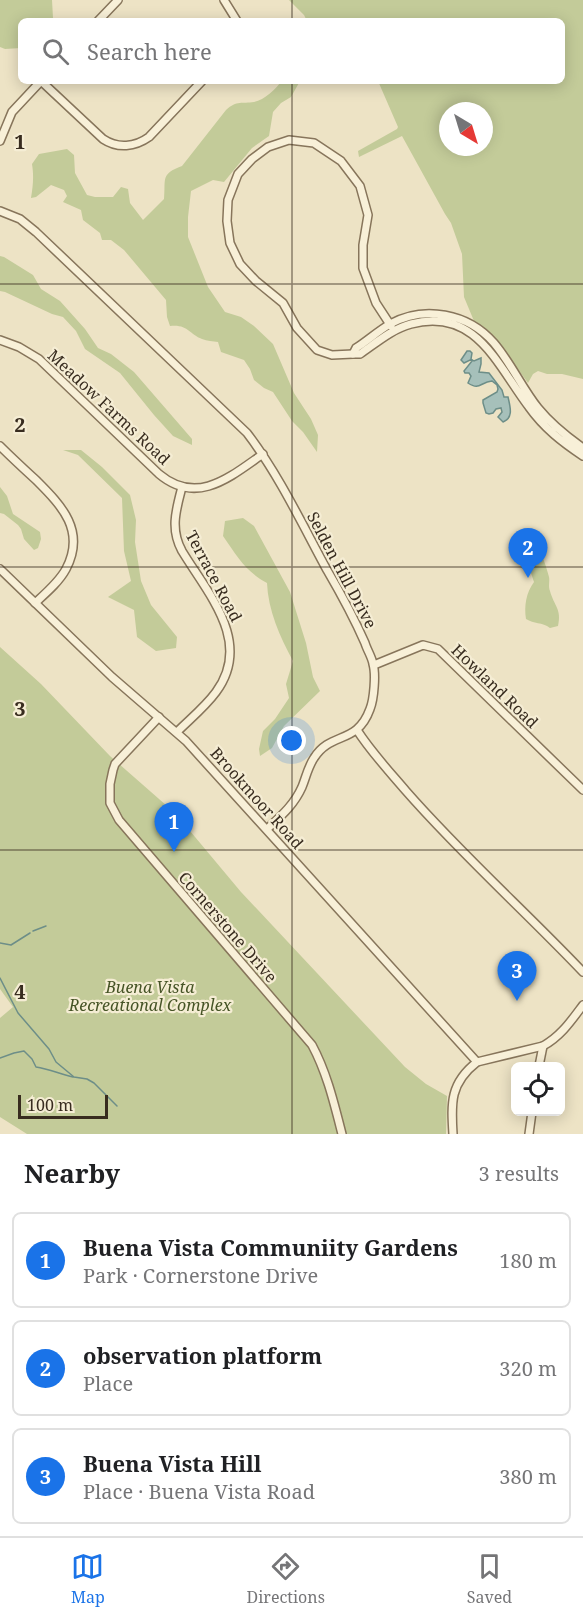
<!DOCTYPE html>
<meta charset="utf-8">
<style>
body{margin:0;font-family:"Noto Serif",serif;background:#f2f2f2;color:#202124}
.controls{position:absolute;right:18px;bottom:18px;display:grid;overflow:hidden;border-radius:9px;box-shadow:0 3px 15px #0003}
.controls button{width:54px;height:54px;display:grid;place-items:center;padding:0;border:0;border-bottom:2px solid #e0e0e0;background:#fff;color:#202124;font:30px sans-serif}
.compass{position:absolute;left:439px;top:102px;width:54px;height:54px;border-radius:50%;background:#fff;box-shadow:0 3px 15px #0003;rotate:142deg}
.scale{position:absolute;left:18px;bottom:15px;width:90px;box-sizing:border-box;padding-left:6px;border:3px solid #382c1f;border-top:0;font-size:16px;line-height:21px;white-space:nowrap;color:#382c1f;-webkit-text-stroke:4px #f5edd4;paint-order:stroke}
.you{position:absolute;left:292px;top:741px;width:21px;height:21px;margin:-15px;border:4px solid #fff;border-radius:50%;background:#1a73e8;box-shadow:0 0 0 9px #1a73e833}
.badge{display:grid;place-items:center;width:39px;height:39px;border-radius:50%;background:#1a73e8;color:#fff;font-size:20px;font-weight:700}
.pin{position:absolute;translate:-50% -50px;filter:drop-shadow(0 2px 3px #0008)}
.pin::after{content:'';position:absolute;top:32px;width:21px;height:18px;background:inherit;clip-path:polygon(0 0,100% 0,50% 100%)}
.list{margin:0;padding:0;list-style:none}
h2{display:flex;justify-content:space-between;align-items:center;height:78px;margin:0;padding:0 24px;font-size:26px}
h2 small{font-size:20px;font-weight:400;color:#757577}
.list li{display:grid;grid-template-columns:39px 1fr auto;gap:18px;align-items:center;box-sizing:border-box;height:96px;margin:0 12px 12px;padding:0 12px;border:2px solid #e0e0e0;border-radius:9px}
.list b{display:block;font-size:22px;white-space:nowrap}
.list p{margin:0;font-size:20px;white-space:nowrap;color:#757577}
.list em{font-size:20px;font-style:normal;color:#757577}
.icon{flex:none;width:33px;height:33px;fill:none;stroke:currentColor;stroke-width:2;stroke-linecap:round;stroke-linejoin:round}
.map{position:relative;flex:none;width:583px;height:1134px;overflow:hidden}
.search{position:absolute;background:#fff;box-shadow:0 3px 15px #0003;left:18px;right:18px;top:18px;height:66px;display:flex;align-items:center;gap:15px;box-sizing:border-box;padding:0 21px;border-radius:9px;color:#757577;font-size:22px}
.sheet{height:402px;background:#fff}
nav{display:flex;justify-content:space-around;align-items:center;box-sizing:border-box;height:84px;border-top:2px solid #e0e0e0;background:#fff;font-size:16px;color:#757577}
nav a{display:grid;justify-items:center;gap:3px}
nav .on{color:#1a73e8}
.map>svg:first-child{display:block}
.green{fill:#c3cb99;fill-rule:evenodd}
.water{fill:#a6c0ba;stroke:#6d8e88;stroke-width:1.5}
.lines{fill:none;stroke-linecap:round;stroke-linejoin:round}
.stream{stroke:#6d8e88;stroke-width:1.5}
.minor-casing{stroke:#87755b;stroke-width:10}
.minor{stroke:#f8f0d8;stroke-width:7}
.grid{fill:none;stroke:#382c1f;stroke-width:1.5;stroke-opacity:0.55}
.labels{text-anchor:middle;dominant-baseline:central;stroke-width:4.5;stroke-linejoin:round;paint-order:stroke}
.street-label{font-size:16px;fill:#382c1f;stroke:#f5edd4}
.park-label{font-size:16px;font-style:italic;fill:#465426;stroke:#f5edd4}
.grid-label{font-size:20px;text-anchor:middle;font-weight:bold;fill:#382c1f;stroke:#f5edd4;stroke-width:4.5;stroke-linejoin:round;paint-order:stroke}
</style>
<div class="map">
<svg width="583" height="1134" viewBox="0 0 583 1134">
<rect width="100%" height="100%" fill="#ede3c5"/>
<g class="green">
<path d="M 0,0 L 52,0 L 53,18 L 44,21 L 21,21 L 21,48 L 5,49 L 0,47 Z"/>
<path d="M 289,0 L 583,0 L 583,379 L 562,374 L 547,374 L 538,371 L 533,374 L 528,383 L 493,335 L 474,321 L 464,297 L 462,254 L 451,223 L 445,214 L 402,136 L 359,157 L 358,151 L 397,129 L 398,127 L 378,81 L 562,81 L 562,21 L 307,21 L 304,15 ZM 448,111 L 484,111 L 484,147 L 448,147 Z"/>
<path d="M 282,81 L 300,81 L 291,97 L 281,103 L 273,112 L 269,136 L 252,148 L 224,182 L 213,180 L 191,191 L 188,217 L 188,237 L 208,287 L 225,312 L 241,317 L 254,326 L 273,344 L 294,393 L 311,419 L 318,435 L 317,452 L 303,432 L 292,421 L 273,392 L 264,388 L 254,380 L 250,369 L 244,360 L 221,352 L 218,342 C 213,341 207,341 202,339 C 189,334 188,324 170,326 L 167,317 L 166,300 L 124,250 L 111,240 L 102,240 L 100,233 L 83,220 L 81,210 L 63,202 L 67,196 L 64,190 L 51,185 L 36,197 L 31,198 C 33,186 34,176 32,164 L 39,154 L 67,149 L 74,155 L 75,173 L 87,195 L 95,197 L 113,197 L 121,187 L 128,189 L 130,203 L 143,220 L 164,199 C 166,179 160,174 182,166 L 226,110 C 237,100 242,104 254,102 C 265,100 275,89 282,81 Z"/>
<path d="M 0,256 L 4,257 L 33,275 L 41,289 L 60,301 L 85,329 L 98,348 L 111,354 L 134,372 L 192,439 L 192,445 L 173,436 L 154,415 L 120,373 L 85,349 L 76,331 L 63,317 L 52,314 L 5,292 L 0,291 Z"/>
<path d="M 63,450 L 81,450 L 102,467 L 130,495 L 136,520 L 135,542 L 141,581 L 151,605 L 177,637 L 176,648 L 156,651 L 137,637 L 134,610 L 108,597 L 131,581 L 124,551 L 122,498 L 78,455 Z"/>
<path d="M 0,487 L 7,496 L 13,514 L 40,532 L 41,539 L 38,548 L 34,550 L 24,539 L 21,529 L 18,525 L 4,514 L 0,513 Z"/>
<path d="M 243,518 L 254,526 L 290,592 L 306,643 L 313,677 L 320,691 L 284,726 L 272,748 L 260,756 L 259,749 L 263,731 L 275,719 L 289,698 L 286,684 L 293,661 C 280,637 268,610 267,583 C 245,571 237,556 223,536 L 225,521 Z"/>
<path d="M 524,532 C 539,547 544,557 549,577 C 550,581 548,586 550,591 C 554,606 562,609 558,626 L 550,628 C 542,622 534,624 526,619 C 524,606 526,593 534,582 L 530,570 L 522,569 C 518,554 519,547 524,532 Z"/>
<path d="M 0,647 L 41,684 L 110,756 L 175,813 L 241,892 L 405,1067 L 426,1084 L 447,1096 L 446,1134 L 27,1134 L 0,1117 L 0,1018 L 13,1007 L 0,989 Z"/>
</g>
<path class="water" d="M 467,351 L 470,351 L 472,353 L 471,359 L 474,361 L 481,358 L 481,364 L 479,372 L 489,373 L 502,390 L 504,397 L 508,397 C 510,406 514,418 503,422 L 498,417 L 502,412 L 501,408 L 496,409 L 493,413 L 489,414 L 486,413 L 483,403 L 483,400 L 497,392 L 498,389 L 497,385 L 492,381 C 480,382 480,391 468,383 L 471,376 L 469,373 L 465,373 L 464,371 L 472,361 L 470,360 L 464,363 L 461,360 Z"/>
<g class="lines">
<g class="stream">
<path d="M 33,931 L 46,926"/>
<path d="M 0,943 L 11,945 L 30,933"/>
<path d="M 0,978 L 18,1013 L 49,1049 L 56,1062 L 74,1077 L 87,1079 L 94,1083 L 117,1106"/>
<path d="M 0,1058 L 14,1053 L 24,1051 L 32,1059 L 36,1067 C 49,1069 60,1074 73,1077"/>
</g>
<g class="minor-casing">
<g id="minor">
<path d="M 224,0 L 237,21"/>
<path d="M 98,21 L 118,0"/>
<path d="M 41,81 L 103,139 C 118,149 135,147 149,137 L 202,81"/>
<path d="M 0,141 L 12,112 L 41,81"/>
<path d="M 0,211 L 20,219 L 36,232 L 247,433 C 279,475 302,524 327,570 C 341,594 354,618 365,643 C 367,650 372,657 373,664 C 376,674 374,699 370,709 C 357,745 331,731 314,758 C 308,767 306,777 302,787 C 294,805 281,816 267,829"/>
<path d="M 0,340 L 19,347 L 39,359 L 159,474 C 197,506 230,477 263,454"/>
<path d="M 353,354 L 332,355 L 317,350 L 297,328 L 283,303 L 256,281 L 240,264 L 230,243 L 227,221 L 228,200 L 238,174 L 252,159 L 268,147 L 289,140 L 314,143 L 341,161 L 360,186 L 368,215 L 363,245 L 363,268 L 376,303 L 391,326"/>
<path d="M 0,446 C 12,458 24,469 37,481 C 62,506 86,531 66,569 C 59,582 46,593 35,603"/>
<path d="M 583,448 C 566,436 551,424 538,408 C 522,388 511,363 494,343 C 468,313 424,305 390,324 C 378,331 367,341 356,348 L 353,354 L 360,354 C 376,343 392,329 411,324 C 476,307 497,365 529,407 C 544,428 562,442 583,456"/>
<path d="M 0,569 L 112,677 L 186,741 L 477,1062"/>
<path d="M 374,665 L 423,645 L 438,649 L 583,790"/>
<path d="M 159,717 L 115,764 L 113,770 L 110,784 L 110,803 L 119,820 L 312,1045 C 327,1073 334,1103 342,1134"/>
<path d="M 357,730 C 371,752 389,771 406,791 C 462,855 525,911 583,972"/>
<path d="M 177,732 C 190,719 205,707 216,692 C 253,642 208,594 182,551 C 170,529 176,510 182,487"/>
<path d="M 539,1066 L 543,1046"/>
<path d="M 453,1134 C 451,1103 450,1083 477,1062 L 543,1046 C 561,1036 571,1021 583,1005"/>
<path d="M 529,1134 L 532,1112"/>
</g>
</g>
<use href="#minor" class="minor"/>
</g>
<path class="grid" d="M 292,0 L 292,21M 292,81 L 292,1134M 0,284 L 583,284M 0,567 L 583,567M 0,850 L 583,850"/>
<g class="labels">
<g class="street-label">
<text transform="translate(109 407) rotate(43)">Meadow Farms Road</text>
<text transform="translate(342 570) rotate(62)">Selden Hill Drive</text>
<text transform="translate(214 576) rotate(62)">Terrace Road</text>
<text transform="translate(495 686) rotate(44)">Howland Road</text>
<text transform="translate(257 798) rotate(48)">Brookmoor Road</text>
<text transform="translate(228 927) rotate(49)">Cornerstone Drive</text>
</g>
<g class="park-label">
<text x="150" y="987">Buena Vista<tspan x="150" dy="18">Recreational Complex</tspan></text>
</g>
</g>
<g class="grid-label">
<text x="20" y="149">1</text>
<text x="20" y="432">2</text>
<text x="20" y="716">3</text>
<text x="20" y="999">4</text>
</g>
</svg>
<div class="controls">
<button><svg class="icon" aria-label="locate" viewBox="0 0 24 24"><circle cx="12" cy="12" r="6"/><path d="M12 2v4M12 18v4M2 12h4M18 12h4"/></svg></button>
</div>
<svg class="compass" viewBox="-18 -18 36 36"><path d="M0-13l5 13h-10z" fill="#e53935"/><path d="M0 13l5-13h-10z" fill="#757577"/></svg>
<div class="scale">100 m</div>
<div class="you"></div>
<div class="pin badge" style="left:174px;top:852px">1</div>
<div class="pin badge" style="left:528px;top:578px">2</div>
<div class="pin badge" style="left:517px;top:1001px">3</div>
<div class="search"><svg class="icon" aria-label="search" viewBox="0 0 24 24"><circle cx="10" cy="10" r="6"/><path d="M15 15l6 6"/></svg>Search here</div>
</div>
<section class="sheet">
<h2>Nearby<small>3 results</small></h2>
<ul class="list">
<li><span class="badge">1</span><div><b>Buena Vista Communiity Gardens</b><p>Park · Cornerstone Drive</p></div><em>180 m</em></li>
<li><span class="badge">2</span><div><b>observation platform</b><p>Place</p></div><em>320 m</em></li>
<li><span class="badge">3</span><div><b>Buena Vista Hill</b><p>Place · Buena Vista Road</p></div><em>380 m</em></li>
</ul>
</section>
<nav>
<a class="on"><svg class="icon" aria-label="map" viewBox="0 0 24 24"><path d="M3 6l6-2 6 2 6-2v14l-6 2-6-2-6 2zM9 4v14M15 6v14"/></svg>Map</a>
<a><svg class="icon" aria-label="directions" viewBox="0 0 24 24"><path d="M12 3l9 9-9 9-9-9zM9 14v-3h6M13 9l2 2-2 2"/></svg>Directions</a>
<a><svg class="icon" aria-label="saved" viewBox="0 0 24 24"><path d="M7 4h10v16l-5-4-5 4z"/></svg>Saved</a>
</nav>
